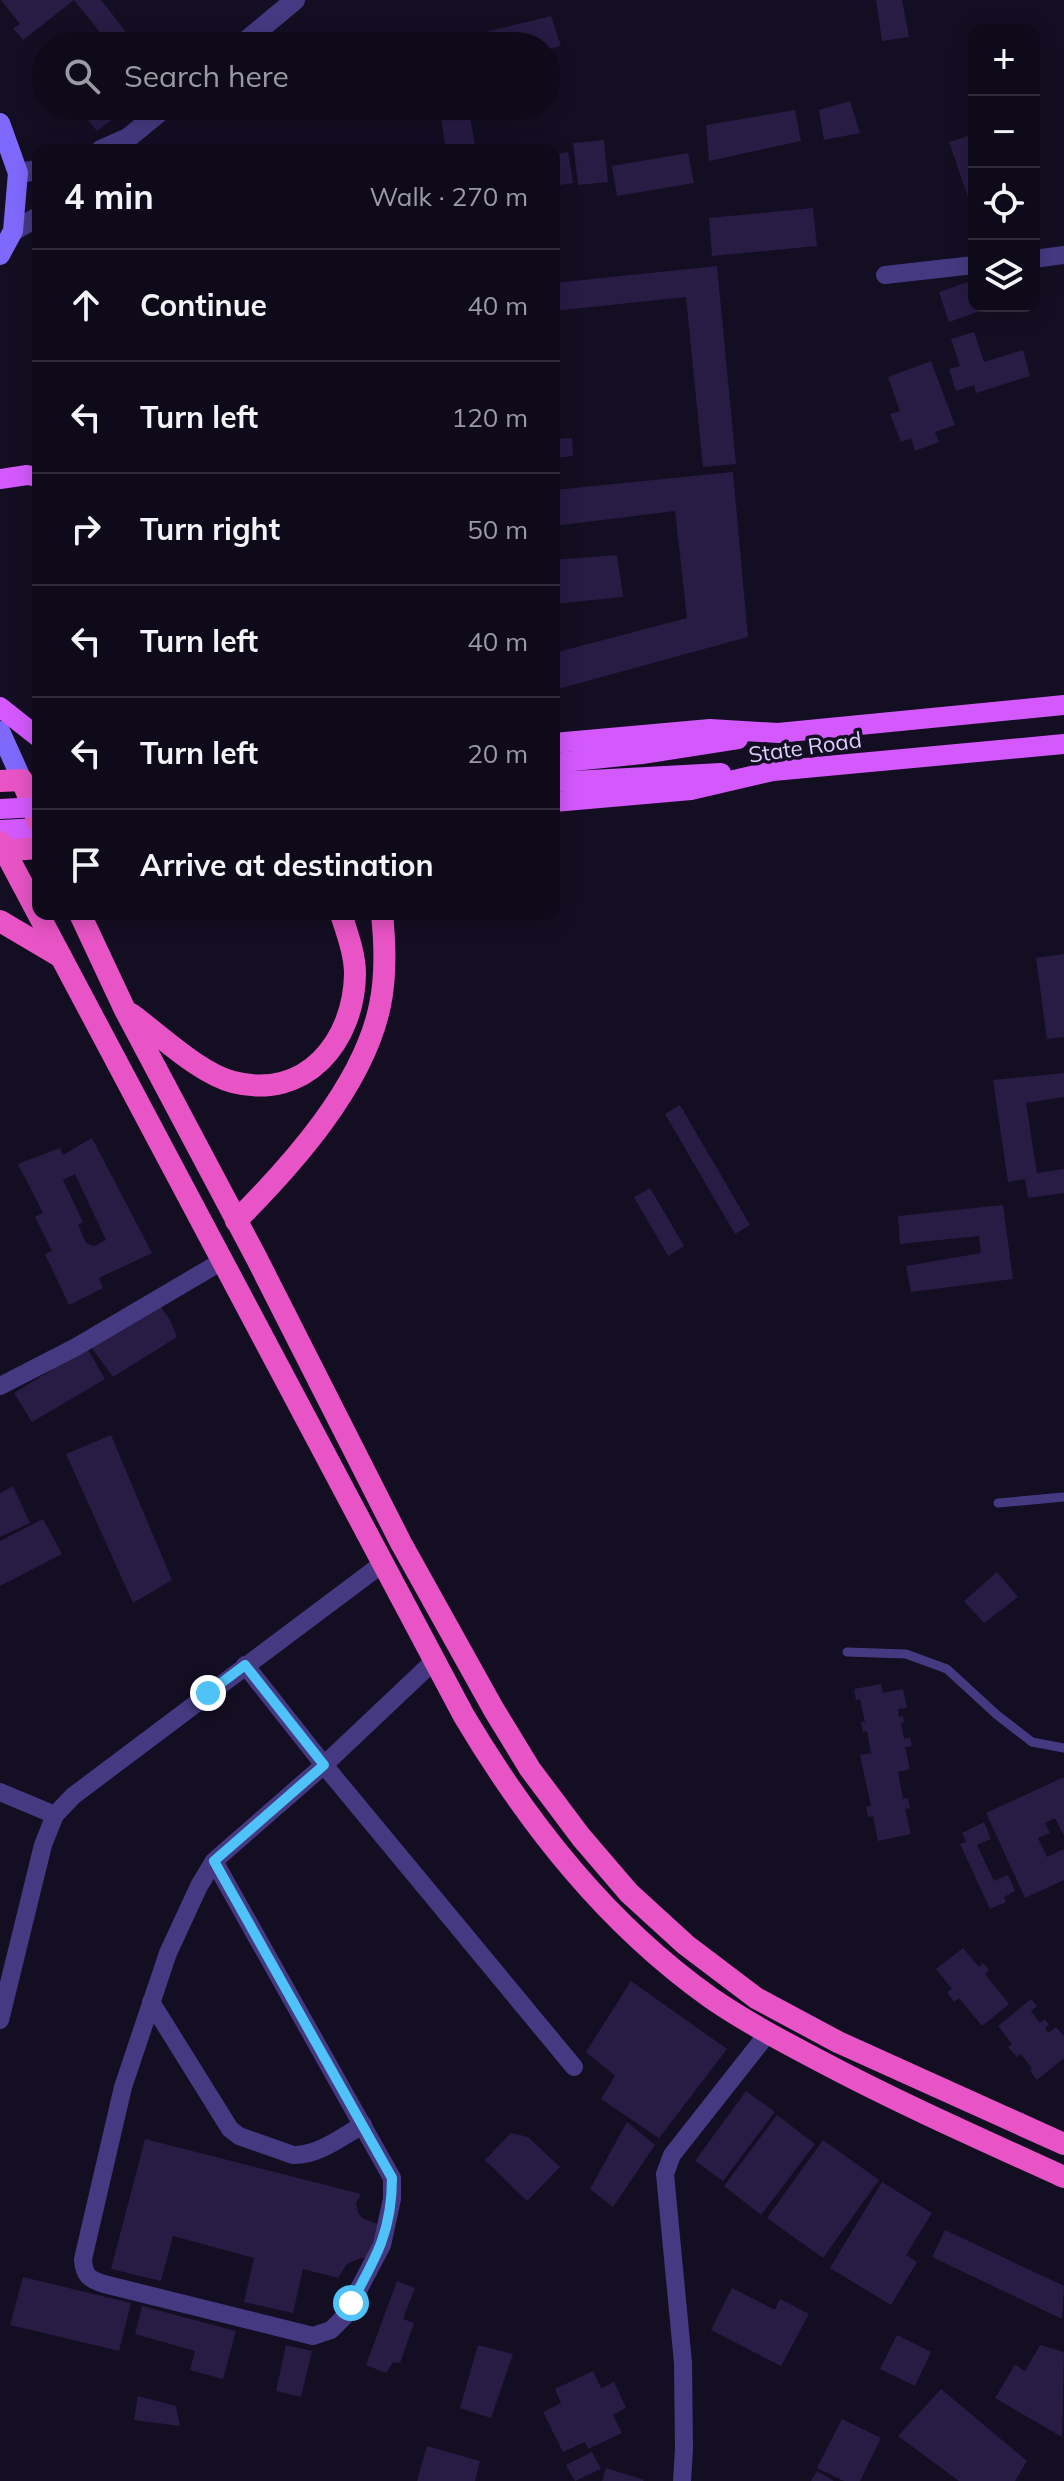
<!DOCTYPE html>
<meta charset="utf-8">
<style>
body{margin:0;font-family:Mulish,sans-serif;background:#181323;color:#f1f3f6}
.controls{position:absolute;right:24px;top:24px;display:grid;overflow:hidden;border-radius:16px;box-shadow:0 4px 20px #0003}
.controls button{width:72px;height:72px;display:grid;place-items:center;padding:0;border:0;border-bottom:2px solid #2f2b39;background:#0f0a1a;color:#f1f3f6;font:40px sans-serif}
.stop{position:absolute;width:24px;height:24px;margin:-18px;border:6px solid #4fc3f7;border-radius:50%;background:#fff}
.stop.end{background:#4fc3f7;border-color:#fff;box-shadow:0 2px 8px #0008}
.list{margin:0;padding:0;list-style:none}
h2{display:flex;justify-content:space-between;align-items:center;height:104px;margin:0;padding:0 32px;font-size:34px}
h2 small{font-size:26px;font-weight:400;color:#9b9aa2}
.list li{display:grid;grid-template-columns:52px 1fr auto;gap:24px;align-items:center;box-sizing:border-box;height:112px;padding:0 32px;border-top:2px solid #2f2b39}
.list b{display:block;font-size:30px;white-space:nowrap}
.list em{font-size:26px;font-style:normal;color:#9b9aa2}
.icon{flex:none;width:44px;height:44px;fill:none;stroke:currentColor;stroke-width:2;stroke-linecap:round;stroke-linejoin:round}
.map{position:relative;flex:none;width:1064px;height:2481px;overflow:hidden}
.search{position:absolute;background:#0f0a1a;box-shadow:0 4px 20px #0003;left:32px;top:32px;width:528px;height:88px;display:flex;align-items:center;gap:20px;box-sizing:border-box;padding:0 28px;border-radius:44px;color:#9b9aa2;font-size:30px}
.panel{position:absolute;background:#0f0a1a;box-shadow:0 4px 20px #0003;left:32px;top:144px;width:528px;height:776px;border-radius:16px}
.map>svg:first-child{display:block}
.building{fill:#281b44;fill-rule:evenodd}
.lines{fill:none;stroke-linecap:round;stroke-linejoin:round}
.service{stroke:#453a82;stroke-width:9}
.minor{stroke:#453a82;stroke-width:18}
.tertiary{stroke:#453a82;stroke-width:20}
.secondary{stroke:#7f69fd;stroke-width:20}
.primary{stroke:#d459fd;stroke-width:20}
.trunk{stroke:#e854c5;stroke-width:22}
.primary-bridge{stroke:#d459fd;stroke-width:20}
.route{stroke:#4fc3f7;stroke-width:10}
.labels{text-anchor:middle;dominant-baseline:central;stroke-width:7;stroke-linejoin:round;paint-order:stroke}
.street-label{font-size:22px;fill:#dcd1fe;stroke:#140e23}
</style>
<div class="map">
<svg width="1064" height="2481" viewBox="0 0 1064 2481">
<rect width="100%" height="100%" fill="#140e23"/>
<g class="building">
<path d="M 1,0 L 101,0 L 137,46 L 111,46 L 74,0 L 23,40 L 13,28 L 20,24 Z"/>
<path d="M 876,0 L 902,0 L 909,37 L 882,41 Z"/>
<path d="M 551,16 L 561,46 L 546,50 L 546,46 L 463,46 L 461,38 Z"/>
<path d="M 850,101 L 860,133 L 824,140 L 819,110 Z"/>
<path d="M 76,106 L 130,106 L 97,131 Z"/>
<path d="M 439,106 L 468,106 L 476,150 L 446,150 Z"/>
<path d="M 795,110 L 801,141 L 709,161 L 706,125 Z"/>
<path d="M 974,134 L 974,202 L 970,203 L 949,142 Z"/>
<path d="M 604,140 L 608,182 L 578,185 L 573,143 Z"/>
<path d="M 568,152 L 573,183 L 554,186 L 554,155 Z"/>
<path d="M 688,153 L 694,183 L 617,196 L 612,166 Z"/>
<path d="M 813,208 L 817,246 L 712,256 L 709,218 Z"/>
<path d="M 717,266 L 736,464 L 703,467 L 686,297 L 554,311 L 554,283 Z"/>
<path d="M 974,280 L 974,306 L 994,306 L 949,322 L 939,292 Z"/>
<path d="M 974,332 L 984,362 L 1023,350 L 1030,376 L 976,393 L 974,385 L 956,391 L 949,369 L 960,366 L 951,339 Z"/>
<path d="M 931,361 L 955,425 L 935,432 L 939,442 L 915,451 L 911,438 L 901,442 L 890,414 L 900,411 L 888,377 Z"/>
<path d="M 572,438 L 573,456 L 554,458 L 554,439 Z"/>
<path d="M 733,472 L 748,637 L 554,690 L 554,653 L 687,618 L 675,511 L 554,526 L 554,490 Z"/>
<path d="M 617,555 L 623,597 L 554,604 L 554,560 Z"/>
<path d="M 1064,954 L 1064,1037 L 1047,1039 L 1036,958 Z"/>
<path d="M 1064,1073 L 1064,1097 L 1026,1103 L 1037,1173 L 1064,1169 L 1064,1193 L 1028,1198 L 1025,1179 L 1008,1182 L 993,1080 Z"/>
<path d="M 680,1105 L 750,1225 L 735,1234 L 665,1114 Z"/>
<path d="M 92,1138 L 152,1253 L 99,1278 L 103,1288 L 69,1305 L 45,1254 L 52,1251 L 35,1217 L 43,1213 L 18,1164 L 60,1148 L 63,1155 ZM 75,1174 L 106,1240 L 94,1246 L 86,1243 L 78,1225 L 83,1222 L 63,1180 Z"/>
<path d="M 650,1188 L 684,1246 L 668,1256 L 634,1197 Z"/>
<path d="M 1003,1205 L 1013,1279 L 911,1292 L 906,1266 L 981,1253 L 979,1236 L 900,1244 L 898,1216 Z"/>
<path d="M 158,1303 L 170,1320 L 177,1337 L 113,1377 L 91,1347 Z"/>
<path d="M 87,1348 L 105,1379 L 32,1422 L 14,1393 Z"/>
<path d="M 111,1435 L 172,1580 L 133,1603 L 66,1454 Z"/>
<path d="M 13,1486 L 30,1523 L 0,1537 L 0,1493 Z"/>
<path d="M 43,1519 L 62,1554 L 0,1586 L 0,1541 Z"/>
<path d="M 997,1572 L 1018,1597 L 984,1623 L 964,1601 Z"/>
<path d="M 881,1684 L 883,1693 L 903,1689 L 907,1708 L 898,1709 L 899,1717 L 903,1716 L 904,1722 L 901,1723 L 904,1739 L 910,1737 L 912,1746 L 905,1747 L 910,1769 L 898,1772 L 903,1799 L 908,1798 L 910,1808 L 905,1809 L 911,1834 L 878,1841 L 873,1816 L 868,1817 L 866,1807 L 871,1806 L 860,1755 L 871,1753 L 867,1731 L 863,1732 L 861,1722 L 865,1722 L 860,1699 L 856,1700 L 854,1689 Z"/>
<path d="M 1064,1777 L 1064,1836 L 1055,1818 L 1045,1823 L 1050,1833 L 1038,1838 L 1047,1857 L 1064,1849 L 1064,1880 L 1025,1898 L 986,1813 Z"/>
<path d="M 984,1822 L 991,1839 L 977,1845 L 994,1881 L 1008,1875 L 1015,1891 L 1004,1897 L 1006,1902 L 990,1909 L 960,1844 L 966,1842 L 962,1833 Z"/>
<path d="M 963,1948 L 979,1967 L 983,1963 L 989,1970 L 985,1974 L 1009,2004 L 982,2026 L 959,1998 L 954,2002 L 947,1992 L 952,1989 L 936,1969 Z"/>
<path d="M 631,1981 L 727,2049 L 659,2138 L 601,2099 L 615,2076 L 586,2052 Z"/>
<path d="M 1031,1999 L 1037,2006 L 1031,2011 L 1040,2023 L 1045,2019 L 1049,2025 L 1045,2028 L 1048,2033 L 1056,2027 L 1064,2036 L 1064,2058 L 1037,2080 L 1030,2071 L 1032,2069 L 1021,2054 L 1017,2057 L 1008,2047 L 1012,2044 L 998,2026 Z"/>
<path d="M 746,2091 L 775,2112 L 723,2181 L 695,2161 Z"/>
<path d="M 777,2115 L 815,2144 L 761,2215 L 724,2186 Z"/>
<path d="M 627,2122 L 655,2145 L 613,2207 L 590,2189 Z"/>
<path d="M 511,2133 L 528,2137 L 560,2167 L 527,2201 L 485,2160 Z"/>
<path d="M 145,2139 L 361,2194 L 356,2203 L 358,2213 L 362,2218 L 378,2224 L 371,2258 L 361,2258 L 347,2264 L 338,2278 L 303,2269 L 293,2313 L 244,2302 L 254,2258 L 173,2236 L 161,2281 L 111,2269 Z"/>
<path d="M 823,2140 L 879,2180 L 823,2258 L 767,2218 Z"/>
<path d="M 882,2182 L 932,2213 L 906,2255 L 917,2262 L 891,2305 L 830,2268 Z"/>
<path d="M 945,2230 L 1064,2286 L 1062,2319 L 932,2257 Z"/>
<path d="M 23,2277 L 131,2303 L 119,2351 L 10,2325 Z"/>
<path d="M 397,2281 L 415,2288 L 403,2319 L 414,2323 L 400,2363 L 393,2362 L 386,2373 L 366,2365 Z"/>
<path d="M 732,2288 L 775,2310 L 780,2299 L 809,2314 L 781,2366 L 711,2330 Z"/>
<path d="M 142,2306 L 236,2331 L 223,2379 L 190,2370 L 195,2351 L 135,2334 Z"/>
<path d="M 897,2335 L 931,2352 L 915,2386 L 880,2369 Z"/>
<path d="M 286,2345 L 312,2351 L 301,2397 L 276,2391 Z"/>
<path d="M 478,2345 L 513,2354 L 491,2418 L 460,2408 Z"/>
<path d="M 1040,2345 L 1064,2352 L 1062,2437 L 995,2398 L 1015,2365 L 1025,2371 Z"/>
<path d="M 593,2371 L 601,2388 L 614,2382 L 626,2408 L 613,2415 L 622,2433 L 588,2449 L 585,2442 L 563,2452 L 543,2412 L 561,2403 L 555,2389 Z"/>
<path d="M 941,2389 L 1027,2461 L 1015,2481 L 959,2481 L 898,2436 Z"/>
<path d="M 138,2396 L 176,2406 L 180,2426 L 134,2420 Z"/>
<path d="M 842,2419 L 881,2438 L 860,2481 L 844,2481 L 817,2468 Z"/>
<path d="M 427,2446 L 480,2461 L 475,2481 L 417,2481 Z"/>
<path d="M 592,2452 L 601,2469 L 575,2481 L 566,2465 Z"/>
<path d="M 606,2468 L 644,2480 L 643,2481 L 602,2481 Z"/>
<path d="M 817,2471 L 834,2481 L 811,2481 Z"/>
</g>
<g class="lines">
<g class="service">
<path d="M 998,1503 L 1064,1497"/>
<path d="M 847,1652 L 906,1654 L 947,1669 L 997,1715 L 1032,1742 L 1064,1748"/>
</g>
<g class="minor">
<path d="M 1034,259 L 1064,255"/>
<path d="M 885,275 L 974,265"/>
<path d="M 0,1386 L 76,1347 L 224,1260"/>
<path d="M 245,1665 L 324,1765 L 574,2067"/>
<path d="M 0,1792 L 55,1815"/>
<path d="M 214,1861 L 392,2178 L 392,2199 L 382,2245 L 344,2317 L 331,2330 L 313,2336 L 104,2284 C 89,2279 84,2276 83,2259 L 123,2087 L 168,1953 L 199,1886 L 214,1861 L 324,1765 L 435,1660"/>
<path d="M 151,2002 L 230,2129 L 239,2136 L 293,2155 C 318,2156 341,2137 363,2125"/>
<path d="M 0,2020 L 43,1845 L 55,1815 L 73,1796 L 382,1564"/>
<path d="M 682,2481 L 684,2449 L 683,2363 L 665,2174 L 672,2155 L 768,2033"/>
</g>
<g class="tertiary">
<path d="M 240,46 L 295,0"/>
<path d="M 101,150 L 128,138"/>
<path d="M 120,150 L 128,138 L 167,106"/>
<path d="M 18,173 L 38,170"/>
<path d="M 13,231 L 38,217"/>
</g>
<g class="secondary">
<path d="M 0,123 L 18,173 L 13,231 L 0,255"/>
<path d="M 0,731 L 22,780"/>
</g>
<g class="primary">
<path d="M 0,479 L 27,475 L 38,477"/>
<path d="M 0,707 L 38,737"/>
<path d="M 554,743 L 710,729 L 778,733 L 1064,705"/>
<path d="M 554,763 L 642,754 L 738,739"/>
<path d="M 554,782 L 721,773"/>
<path d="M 554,802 L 691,790 L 773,771 L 1064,744"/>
<path d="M 0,830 L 38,828"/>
</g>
<g class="trunk">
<path d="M 0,781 L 22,780 L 38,821"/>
<path d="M 0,842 L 464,1716 C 529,1825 607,1924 711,1998 C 746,2022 784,2042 822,2062 C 901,2104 983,2140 1064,2177"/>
<path d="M 0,851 L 38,848"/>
<path d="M 80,914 L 125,1010 L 256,1257 L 401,1543 L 494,1710 L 530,1769 L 581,1837 L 629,1893 L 686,1945 L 756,1998 L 838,2042 L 1064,2144"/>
<path d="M 0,921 L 61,957"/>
<path d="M 131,1014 C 160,1035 199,1073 233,1082 C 306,1101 354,1041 355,974 C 355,954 347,933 341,914"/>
<path d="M 236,1221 C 292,1165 364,1085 380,1005 C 386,977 385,943 382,914"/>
</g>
<path class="primary-bridge" d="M 0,809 L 38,807"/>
</g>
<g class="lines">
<path class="route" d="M 208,1693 L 245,1665 L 324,1765 L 214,1861 L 392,2178 C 392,2231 376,2258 351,2303"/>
</g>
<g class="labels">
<g class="street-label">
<text transform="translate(805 747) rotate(-8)">State Road</text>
</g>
</g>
</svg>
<div class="controls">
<button>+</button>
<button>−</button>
<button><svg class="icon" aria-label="locate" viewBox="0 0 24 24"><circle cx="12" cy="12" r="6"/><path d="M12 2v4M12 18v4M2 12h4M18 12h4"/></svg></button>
<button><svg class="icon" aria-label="layers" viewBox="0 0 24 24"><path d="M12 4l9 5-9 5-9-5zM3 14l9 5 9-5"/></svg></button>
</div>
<div class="stop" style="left:351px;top:2303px"></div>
<div class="stop end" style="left:208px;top:1693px"></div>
<div class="search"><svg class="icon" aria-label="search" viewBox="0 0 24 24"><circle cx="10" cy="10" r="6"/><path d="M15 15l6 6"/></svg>Search here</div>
<section class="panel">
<h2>4 min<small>Walk · 270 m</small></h2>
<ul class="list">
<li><svg class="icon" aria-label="ahead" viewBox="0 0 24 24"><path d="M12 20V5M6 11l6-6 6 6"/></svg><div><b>Continue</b></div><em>40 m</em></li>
<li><svg class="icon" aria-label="left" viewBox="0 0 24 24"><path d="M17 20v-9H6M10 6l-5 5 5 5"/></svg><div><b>Turn left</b></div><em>120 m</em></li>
<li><svg class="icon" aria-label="right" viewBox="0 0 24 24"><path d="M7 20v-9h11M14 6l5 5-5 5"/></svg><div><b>Turn right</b></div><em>50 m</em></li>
<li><svg class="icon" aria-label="left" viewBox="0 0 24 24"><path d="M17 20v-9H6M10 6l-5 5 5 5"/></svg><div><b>Turn left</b></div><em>40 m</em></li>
<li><svg class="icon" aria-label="left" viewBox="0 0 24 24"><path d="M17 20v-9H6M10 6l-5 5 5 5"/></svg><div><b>Turn left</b></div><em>20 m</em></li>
<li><svg class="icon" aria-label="arrive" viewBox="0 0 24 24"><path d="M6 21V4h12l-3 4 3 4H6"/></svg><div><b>Arrive at destination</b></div></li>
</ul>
</section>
</div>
